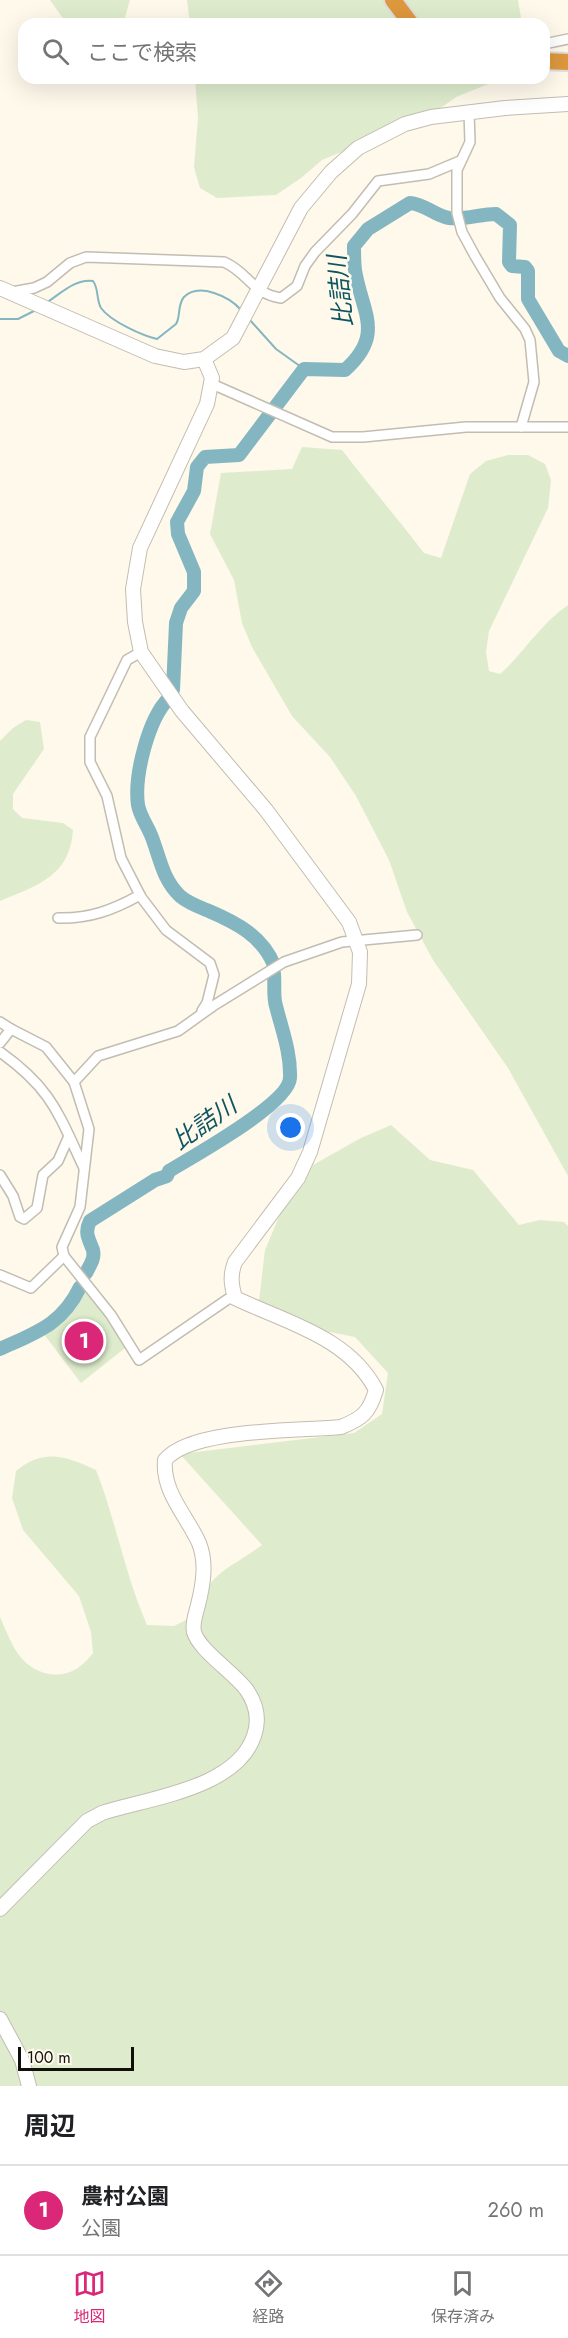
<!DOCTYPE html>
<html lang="ja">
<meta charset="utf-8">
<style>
body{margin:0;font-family:Jost,"Noto Sans JP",sans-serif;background:#f6f6f6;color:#202124}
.scale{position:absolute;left:18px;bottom:15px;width:116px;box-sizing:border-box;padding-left:6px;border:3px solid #100f0a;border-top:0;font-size:16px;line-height:21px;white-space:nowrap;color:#100f0a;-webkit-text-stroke:4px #fef9eb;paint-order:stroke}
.you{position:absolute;left:291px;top:1128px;width:21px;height:21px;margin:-15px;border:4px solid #fff;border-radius:50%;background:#1a73e8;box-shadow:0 0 0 9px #1a73e833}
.badge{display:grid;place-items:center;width:39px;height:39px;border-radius:50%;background:#db2777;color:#fff;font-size:20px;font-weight:700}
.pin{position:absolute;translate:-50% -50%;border:3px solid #fff;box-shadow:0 2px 6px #0006}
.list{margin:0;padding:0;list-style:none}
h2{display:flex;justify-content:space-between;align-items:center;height:78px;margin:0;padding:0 24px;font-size:26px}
h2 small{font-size:20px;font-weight:400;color:#757577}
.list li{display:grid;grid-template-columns:39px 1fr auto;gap:18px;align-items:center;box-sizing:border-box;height:90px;padding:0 24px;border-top:2px solid #e0e0e0}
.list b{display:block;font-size:22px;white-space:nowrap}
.list p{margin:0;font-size:20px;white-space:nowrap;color:#757577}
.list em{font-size:20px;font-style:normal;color:#757577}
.icon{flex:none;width:33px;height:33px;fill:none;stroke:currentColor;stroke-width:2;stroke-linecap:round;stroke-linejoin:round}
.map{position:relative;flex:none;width:568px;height:2086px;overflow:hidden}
.search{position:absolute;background:#fff;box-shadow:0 6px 24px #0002;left:18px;right:18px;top:18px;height:66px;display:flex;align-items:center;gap:15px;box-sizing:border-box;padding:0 21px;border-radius:18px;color:#757577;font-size:22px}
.sheet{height:168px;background:#fff}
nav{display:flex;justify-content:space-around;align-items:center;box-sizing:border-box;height:84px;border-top:2px solid #e0e0e0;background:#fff;font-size:16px;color:#757577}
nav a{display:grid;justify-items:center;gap:3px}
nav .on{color:#db2777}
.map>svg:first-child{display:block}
.green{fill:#deeccd}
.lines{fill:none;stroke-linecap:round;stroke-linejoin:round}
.stream{stroke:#84b6c1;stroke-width:2}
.river{stroke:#84b6c1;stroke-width:14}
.street-casing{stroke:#c2bdb1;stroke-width:12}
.secondary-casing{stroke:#c2bdb1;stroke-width:16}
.highway-casing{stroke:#dedddd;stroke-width:20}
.street{stroke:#fff;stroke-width:9}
.secondary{stroke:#fff;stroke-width:14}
.highway{stroke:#de983d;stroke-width:16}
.labels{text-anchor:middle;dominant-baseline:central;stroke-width:5;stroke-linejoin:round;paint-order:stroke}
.water-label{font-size:24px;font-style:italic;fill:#0e5561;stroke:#fef9eb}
</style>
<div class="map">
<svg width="568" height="2086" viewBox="0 0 568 2086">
<rect width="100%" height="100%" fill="#fef9eb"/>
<g class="green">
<path d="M 50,0 L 130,0 L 123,24 L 67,24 Z"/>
<path d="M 187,0 L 518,0 L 522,24 L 190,24 Z"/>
<path d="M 195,78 L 503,78 L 456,97 L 431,115 L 322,160 L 301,178 L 276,195 L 217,198 L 200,188 L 194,167 L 198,118 Z"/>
<path d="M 302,447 L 342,450 C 369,485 397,518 424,553 L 441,558 L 470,474 L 486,461 L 508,455 L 528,455 L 545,464 L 551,480 L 548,508 L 489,631 L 486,652 L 489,671 L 500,674 C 524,653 541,623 568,605 L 568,1176 L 508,1068 L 433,960 L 407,912 L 389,860 L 356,796 L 330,757 L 292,716 L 252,647 L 242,623 L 234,580 L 210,534 L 221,473 L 292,469 Z"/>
<path d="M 26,720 L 40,722 L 44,749 L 13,794 L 13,809 L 22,818 L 63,823 L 73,830 C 70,876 38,885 0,901 L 0,741 L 13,728 Z"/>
<path d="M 391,1125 L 430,1160 L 473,1170 L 519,1225 L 540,1220 L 564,1222 L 568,1226 L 568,2086 L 0,2086 L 0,1617 C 11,1642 19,1668 49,1674 C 69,1677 81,1668 93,1653 L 91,1632 L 79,1596 L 23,1530 L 12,1498 L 16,1471 C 44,1448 66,1456 96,1470 C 116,1521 125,1575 147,1625 L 174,1626 L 194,1616 C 209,1571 227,1571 262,1545 L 180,1454 L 354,1433 L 382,1414 L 388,1373 L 355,1337 L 294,1325 L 266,1312 L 259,1301 L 265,1250 L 281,1212 L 303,1185 L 313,1165 L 361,1138 Z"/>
<path d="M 84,1288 L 109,1321 L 125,1348 L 81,1383 L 43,1333 L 74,1304 Z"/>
</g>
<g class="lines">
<g class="stream">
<path d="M 46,303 C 60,294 76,278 93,281 C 99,289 96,299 101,308 C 111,322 144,336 157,339 L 176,324 C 181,316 177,305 184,297 C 199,282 230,297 241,310"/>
<path d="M 0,319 L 18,319 L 36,310"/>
<path d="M 249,319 L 276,349 L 304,369"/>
</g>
<g class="river">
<path d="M 173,690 L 176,623 L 181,608 L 194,591 L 194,572 L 178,534 L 177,522 L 194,491 L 197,467 L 205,457 L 239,455 L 304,369 L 345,370 C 385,334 362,313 355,270 C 354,262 354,254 354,246 L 368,229 L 410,203 C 425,204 435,216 449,218 C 466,220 480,214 496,214 L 510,225 L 509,262 L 512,266 L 525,267 L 528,271 L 528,299 L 559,351 L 568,356"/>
<path d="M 169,698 C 148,719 134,776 138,805 C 140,816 147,825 151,835 C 160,857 162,879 180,896 C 188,903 199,907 209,911 C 237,923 262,936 274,965"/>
<path d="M 86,1273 C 90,1265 95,1259 93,1250 C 89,1239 84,1233 90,1221 L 155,1180 L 167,1176 L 169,1171 C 193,1156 289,1104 290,1078 C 291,1053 282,1030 276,1006 C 273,997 275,984 274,974"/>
<path d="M 0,1349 C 35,1333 62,1325 80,1287"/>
</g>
<g class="street-casing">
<g id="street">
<path d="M 544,44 L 568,39"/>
<path d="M 469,112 L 470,142 L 457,170 L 457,213 L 462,232 L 475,256 L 500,298 L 525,329 L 530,340 L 534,382 L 521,427"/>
<path d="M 12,292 L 34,288 L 47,282 L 70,263 L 86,257 L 224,262 C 248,272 252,294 281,298 L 297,286 L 305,266 L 315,252 L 352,214 L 378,181 L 429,174 L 460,161"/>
<path d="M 212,384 L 332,437 L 363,437 L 466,427 L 568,427"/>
<path d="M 141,652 L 127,660 L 104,708 L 90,737 L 90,762 L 107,796 L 121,858 L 141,897 L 166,930 L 210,963 L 214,975 L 207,1003 L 202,1011"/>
<path d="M 58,918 C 89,919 113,910 140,895"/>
<path d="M 0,1022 L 11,1029 L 0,1043"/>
<path d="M 11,1029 L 46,1047 L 74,1082"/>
<path d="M 0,1052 C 52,1089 58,1113 84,1168"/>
<path d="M 0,1175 L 13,1196 L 20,1217 L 24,1219 L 37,1208 L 43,1175 L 58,1161 L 69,1136"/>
<path d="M 0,1275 L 31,1288 L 64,1256"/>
<path d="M 235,1298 L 228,1299 L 139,1360 L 111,1315 L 64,1256 L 62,1247 L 80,1207 L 89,1129 L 74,1082 L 98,1056 L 178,1031 L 213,1006 L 284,962 L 342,942 L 417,935"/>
</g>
</g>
<g class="secondary-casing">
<g id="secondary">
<path d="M 0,288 L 155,356 L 184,362 L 204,359 L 233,338 L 301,208 L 331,172 L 358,148 L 405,124 L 431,117 L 505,108 L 568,104"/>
<path d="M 0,1909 L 87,1821 L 102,1813 C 148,1798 236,1789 254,1736 C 260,1719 256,1703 246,1689 C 233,1672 199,1650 194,1632 C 192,1622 196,1614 198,1605 C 203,1585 207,1563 199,1543 C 187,1516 162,1492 165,1460 C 191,1428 299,1431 341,1427 C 363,1418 369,1413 376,1390 C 349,1337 285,1322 235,1298 C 231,1284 230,1275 235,1262 L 298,1178 L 310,1152 L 359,984 L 360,952 L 349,922 L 266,810 L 182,711 L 141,652 L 135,622 L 133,589 L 140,548 L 207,404 L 212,378 L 204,359"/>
<path d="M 0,2019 L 22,2060 L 29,2086"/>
</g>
</g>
<g class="highway-casing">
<g id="highway">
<path d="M 393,0 L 411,24"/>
<path d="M 544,61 L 568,62"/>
</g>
</g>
<use href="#street" class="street"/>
<use href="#secondary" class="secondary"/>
<use href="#highway" class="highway"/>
</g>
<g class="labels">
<g class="water-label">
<text transform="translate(340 291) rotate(-96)">比詰川</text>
<text transform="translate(204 1123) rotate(-35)">比詰川</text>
</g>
</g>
</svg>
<div class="scale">100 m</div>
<div class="you"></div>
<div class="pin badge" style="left:84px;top:1341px">1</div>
<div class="search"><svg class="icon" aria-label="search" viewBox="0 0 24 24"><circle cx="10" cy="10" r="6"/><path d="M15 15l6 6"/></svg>ここで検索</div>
</div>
<section class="sheet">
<h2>周辺<small></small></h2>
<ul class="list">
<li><span class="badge">1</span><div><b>農村公園</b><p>公園</p></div><em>260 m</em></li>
</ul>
</section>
<nav>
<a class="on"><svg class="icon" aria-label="map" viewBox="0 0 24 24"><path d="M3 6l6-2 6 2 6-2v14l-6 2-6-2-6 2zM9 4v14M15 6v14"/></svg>地図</a>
<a><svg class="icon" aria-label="directions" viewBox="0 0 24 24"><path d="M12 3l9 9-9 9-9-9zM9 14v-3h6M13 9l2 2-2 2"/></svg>経路</a>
<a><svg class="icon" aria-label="saved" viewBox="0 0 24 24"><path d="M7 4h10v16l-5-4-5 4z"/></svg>保存済み</a>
</nav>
